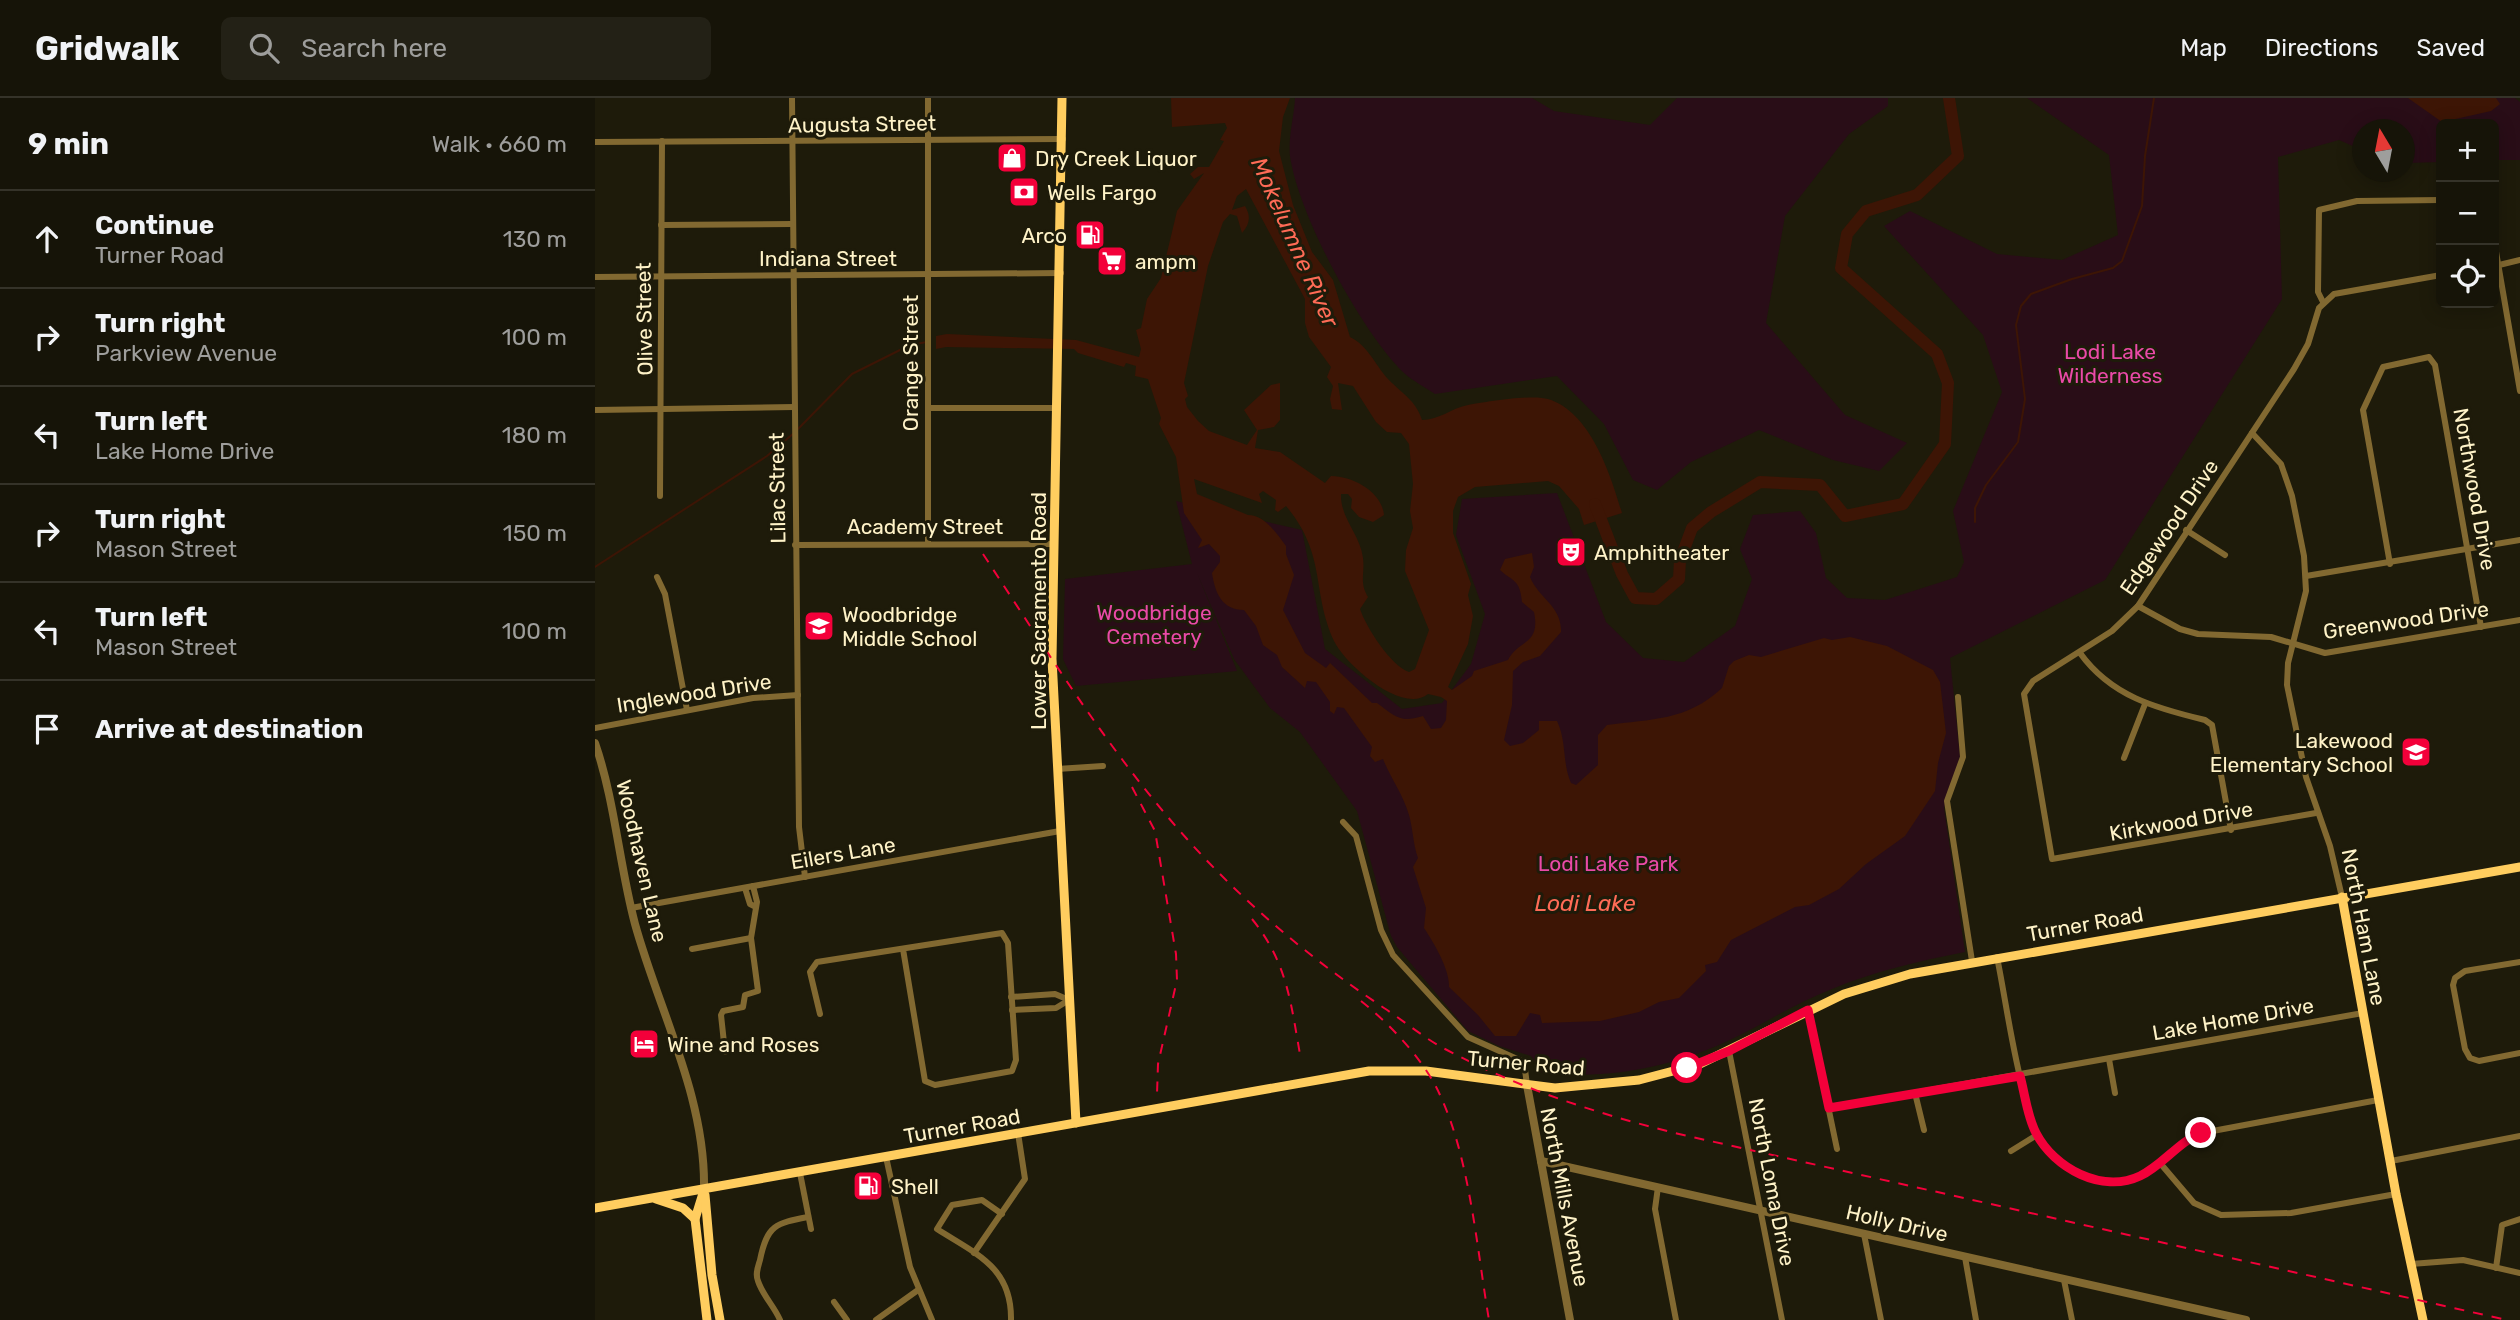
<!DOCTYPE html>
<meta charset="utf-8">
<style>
body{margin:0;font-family:Rubik,sans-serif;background:#232116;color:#f1f3f6}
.controls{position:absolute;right:21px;top:21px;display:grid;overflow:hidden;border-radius:10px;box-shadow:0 4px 18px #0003}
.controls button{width:63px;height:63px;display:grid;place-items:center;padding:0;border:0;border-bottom:2px solid #353329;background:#161408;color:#f1f3f6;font:35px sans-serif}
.compass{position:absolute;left:1757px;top:21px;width:63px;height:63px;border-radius:50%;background:#161408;box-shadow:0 4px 18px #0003;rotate:350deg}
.stop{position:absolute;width:21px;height:21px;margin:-16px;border:5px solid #f3003a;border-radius:50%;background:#fff}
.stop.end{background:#f3003a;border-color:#fff;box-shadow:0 2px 7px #0008}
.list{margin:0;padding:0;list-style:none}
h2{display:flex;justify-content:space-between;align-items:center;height:91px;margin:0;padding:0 28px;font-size:30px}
h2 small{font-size:23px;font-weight:400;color:#9e9e9c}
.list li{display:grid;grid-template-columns:46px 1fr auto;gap:21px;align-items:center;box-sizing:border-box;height:98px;padding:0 28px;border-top:2px solid #353329}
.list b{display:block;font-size:26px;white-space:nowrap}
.list p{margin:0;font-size:23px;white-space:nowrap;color:#9e9e9c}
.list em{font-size:23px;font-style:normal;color:#9e9e9c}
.icon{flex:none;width:38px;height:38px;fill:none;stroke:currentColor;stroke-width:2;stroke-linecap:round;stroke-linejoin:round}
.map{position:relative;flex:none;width:1925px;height:1222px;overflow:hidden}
header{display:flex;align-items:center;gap:42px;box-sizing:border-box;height:98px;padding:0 35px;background:#161408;border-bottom:2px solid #353329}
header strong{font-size:33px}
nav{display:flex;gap:38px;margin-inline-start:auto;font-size:24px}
.search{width:490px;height:63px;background:#232116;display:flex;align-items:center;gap:18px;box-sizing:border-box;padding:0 24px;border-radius:10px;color:#9e9e9c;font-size:26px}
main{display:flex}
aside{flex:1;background:#161408}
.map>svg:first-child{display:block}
.green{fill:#290d17}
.water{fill:#3d1505;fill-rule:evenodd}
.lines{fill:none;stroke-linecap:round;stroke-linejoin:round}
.stream{stroke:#3d1505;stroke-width:2}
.river{stroke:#3d1505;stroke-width:12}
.minor{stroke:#826931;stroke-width:6}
.tertiary{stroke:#826931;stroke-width:8}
.secondary{stroke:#ffcd5f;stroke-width:9}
.rail{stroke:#f3003a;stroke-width:2;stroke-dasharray:10 9;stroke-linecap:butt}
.route{stroke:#f3003a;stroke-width:9}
.labels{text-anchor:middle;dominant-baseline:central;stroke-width:6;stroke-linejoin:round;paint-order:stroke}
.street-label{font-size:21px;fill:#fff3c8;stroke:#1e1b0a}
.poi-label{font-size:21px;fill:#fff3c8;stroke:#1e1b0a;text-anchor:start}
.park-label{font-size:21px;fill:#e94aa7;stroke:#1e1b0a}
.water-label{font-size:23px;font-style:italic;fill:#ff6b56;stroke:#1e1b0a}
</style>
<header>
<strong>Gridwalk</strong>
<div class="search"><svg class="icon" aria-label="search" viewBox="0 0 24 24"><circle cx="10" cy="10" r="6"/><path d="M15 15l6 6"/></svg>Search here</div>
<nav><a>Map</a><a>Directions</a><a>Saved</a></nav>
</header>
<main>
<aside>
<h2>9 min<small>Walk · 660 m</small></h2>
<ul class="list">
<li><svg class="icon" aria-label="ahead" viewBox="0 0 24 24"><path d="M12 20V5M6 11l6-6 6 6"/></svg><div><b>Continue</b><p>Turner Road</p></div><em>130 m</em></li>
<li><svg class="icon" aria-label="right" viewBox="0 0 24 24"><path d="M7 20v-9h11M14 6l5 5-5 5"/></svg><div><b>Turn right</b><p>Parkview Avenue</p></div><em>100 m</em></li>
<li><svg class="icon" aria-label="left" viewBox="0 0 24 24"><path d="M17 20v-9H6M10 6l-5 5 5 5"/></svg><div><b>Turn left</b><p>Lake Home Drive</p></div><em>180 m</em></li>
<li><svg class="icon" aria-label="right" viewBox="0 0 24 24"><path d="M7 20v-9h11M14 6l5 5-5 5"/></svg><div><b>Turn right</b><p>Mason Street</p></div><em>150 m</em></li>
<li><svg class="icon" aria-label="left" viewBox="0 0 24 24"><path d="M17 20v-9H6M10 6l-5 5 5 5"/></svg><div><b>Turn left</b><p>Mason Street</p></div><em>100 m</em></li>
<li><svg class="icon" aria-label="arrive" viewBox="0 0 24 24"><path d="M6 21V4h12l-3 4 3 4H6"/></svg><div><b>Arrive at destination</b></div></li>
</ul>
</aside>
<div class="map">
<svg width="1925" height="1222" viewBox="0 0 1925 1222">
<rect width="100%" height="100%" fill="#1e1b0a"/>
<g class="green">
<path d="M 700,0 L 937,0 L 959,13 L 1055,27 L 1082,0 L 1293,0 L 1293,8 L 1254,36 L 1190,118 L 1171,225 L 1250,317 L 1312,345 L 1284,373 L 1238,362 L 1164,332 L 1096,364 L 1062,392 L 1038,382 L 1009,326 L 962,278 L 840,296 C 830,289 818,283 809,275 C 767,235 703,116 695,58 C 693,38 699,20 700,0 Z"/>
<path d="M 1432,0 L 1920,0 L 1925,4 L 1925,62 L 1899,62 L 1899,26 L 1846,26 L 1846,64 L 1810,65 L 1810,32 L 1768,32 L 1767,52 L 1744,42 L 1683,59 L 1687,201 L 1510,482 L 1355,560 L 1365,658 L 1349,710 L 1370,854 C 1324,863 1280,873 1237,891 C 1204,904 1173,923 1141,939 C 1081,969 1011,983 945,974 L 936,958 L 904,948 L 873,933 L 802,849 L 796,838 L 762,713 L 705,634 L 675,610 L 639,561 L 602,475 L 642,573 L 481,588 L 468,561 L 470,481 L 597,466 L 581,403 L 707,432 L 730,551 L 807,611 L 847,605 L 876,566 L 890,516 L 861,437 L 867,401 L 962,395 L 1011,524 L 1048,560 L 1089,564 L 1140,528 L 1157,481 L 1145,451 L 1158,417 L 1205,413 L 1221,435 L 1231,480 L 1252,500 L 1290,502 L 1362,479 L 1369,464 L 1358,413 L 1407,294 L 1388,237 L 1289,128 L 1315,113 L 1402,156 L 1467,162 L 1523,137 L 1514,57 Z"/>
</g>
<g class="water">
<path d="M 576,0 L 695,0 L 688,19 L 684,53 L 698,107 L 717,154 L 738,182 L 755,239 C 772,247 780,266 792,280 C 805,294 821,302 827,322 C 844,322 857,310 873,307 C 890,304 938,296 953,301 C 996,314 1016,378 1027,415 L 989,427 L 984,411 L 964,388 L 953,383 L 880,389 L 863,399 L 858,413 L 858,435 L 876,486 L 873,497 L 878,518 L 873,546 L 853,589 L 857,592 L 877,578 L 879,573 L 913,562 C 923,542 946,547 939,514 L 927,504 C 925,481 918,484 905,472 L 910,461 L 937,455 L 939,469 L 935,479 C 944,501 967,508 966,534 L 945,558 L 928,564 L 918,573 L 917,607 L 909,642 L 915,648 L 928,645 L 944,632 L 944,623 L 962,623 C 972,644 967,665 976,685 L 981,687 L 1003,667 L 1003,637 L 1012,627 C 1056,621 1092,623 1127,590 L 1134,568 L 1139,563 L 1154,557 L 1166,559 L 1229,540 L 1237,542 L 1255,539 L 1292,548 L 1338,572 L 1345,584 L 1351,635 L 1343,665 L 1340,693 L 1310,738 L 1271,766 L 1244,791 L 1214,807 L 1200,809 L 1136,842 L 1122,864 L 1110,867 L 1111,873 L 1084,900 L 1064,904 L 1044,914 L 1005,923 L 947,925 L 945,917 L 935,915 L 921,938 L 900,938 L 883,917 L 854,889 C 855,872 839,845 829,830 L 831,810 L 818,769 L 823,760 C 818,746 818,731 814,717 C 808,696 796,681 788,661 L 780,664 L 775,658 L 777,649 L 749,610 L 742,609 L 739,616 L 735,613 L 735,604 L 721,584 L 712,583 L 710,590 L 687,569 L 682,557 L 668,547 L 661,528 L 649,512 C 627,512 620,495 617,475 L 625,464 L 625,458 L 614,446 L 603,450 L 607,442 L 589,415 L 581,359 L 564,326 L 566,320 L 553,281 L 540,278 L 541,268 L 531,265 L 529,269 L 483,255 L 479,251 L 351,249 L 341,251 L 341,238 L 352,236 L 481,242 L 544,259 L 546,251 L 541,232 L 546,230 L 552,201 L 566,180 L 582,113 L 609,75 L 599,81 L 595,76 L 603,69 L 614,69 L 629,43 L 625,42 L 632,30 L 630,25 L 577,29 ZM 651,91 L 710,201 L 710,225 L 714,239 L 736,269 L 732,279 L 738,288 L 735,301 L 737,311 L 747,312 L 743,285 L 758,288 L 781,324 L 792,334 L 806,335 L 814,346 L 818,386 L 815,413 L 818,430 L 811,452 L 810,473 L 834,532 L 820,571 L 814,574 C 796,568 771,529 765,511 L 773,499 C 764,484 770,476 768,460 C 765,436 745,420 746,396 L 753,396 L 757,401 L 756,410 L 764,419 L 778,424 L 789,417 C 787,394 758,378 736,378 L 730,385 L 685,354 L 660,350 L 663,332 L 679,329 L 685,322 L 685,285 L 676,287 L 649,312 L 662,332 L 652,347 L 614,333 L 603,323 L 592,309 L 590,301 L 593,298 L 589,285 L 613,168 L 628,124 L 635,116 L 642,118 L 647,135 C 655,126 656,118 650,108 L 637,112 L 642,98 ZM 599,381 L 667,405 L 664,396 L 668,393 L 681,402 L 680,412 L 683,414 L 691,408 C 732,457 716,492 739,543 C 750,566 807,617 833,596 L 846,599 L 852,603 L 851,622 L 846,630 L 836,631 L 828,618 C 805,625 801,619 782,605 L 777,605 L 735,565 L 731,570 L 710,555 L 688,512 L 699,477 L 691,456 L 691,448 C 682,436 670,417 653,417 L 602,396 Z"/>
<path d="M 1813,0 L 1901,0 L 1905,6 L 1896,13 L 1847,24 Z"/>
</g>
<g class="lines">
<g class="stream">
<path d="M 203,331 L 257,276 L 315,247 L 332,244"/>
<path d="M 1380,424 L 1380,410 L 1391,387 L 1423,344 L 1430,301 L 1421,227 L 1426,208 L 1436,196 L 1477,181 L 1518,170 L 1527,163 L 1547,108 L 1550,58 L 1559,0"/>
<path d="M 0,469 L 172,358 L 199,335"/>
</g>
<path class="river" d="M 1000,406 L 1027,476 L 1040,500 L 1061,501 L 1084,481 L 1085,462 L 1097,430 L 1116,414 L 1165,384 L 1225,387 L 1250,418 L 1308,406 L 1350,346 L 1353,285 L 1342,256 L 1246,170 L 1252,136 L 1271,113 L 1322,97 L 1363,58 L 1354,0"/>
<g class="minor">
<path d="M 197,0 L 204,729 L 210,779"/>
<path d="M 0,44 L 468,41"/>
<path d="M 1899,108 L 1899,134"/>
<path d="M 66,127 L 197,126"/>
<path d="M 1899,142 L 1925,293"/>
<path d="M 1900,168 L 1925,162"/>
<path d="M 0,179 L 466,175"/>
<path d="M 1728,204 L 1723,194 L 1724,112 L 1762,103 L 1846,102"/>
<path d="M 333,310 L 463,310"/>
<path d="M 0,312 L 199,309"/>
<path d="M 1657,335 L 1686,366 L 1697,398 L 1709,458 L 1711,493 L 1693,565 L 1692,587 L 1711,679 L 1735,748 L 1747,799"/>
<path d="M 65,398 L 67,43"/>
<path d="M 1591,432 L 1630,457"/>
<path d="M 333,446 L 333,0"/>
<path d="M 200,447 L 460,446"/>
<path d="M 1795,466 L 1768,312 L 1788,269 L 1834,259 L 1840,267 L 1886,529"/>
<path d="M 1711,478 L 1925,442"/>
<path d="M 62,479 L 70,496 L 92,612"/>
<path d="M 1543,508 L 1585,531 L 1603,536 L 1676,539 L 1730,555 L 1925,522"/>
<path d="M 1485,555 C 1516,598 1560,610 1610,622 L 1617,627 L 1636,732"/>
<path d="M 1363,599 L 1368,659 L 1352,703 L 1377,863"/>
<path d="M 0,630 L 158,600 L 203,597"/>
<path d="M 1529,660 L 1550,606"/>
<path d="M 462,671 L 508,668"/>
<path d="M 1721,715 L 1457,761 L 1429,596 L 1438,583 L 1517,533 L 1543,508 L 1699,271 L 1713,246 L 1724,210 L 1739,196 L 1846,177"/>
<path d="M 748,724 L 761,738 L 786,832 L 798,857 L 873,939 L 929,964 L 932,987"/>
<path d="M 150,790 L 155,806 L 159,808"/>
<path d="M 36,810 L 465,733"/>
<path d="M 97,851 L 156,840"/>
<path d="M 1402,859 C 1411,904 1417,951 1429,995 C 1433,1009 1435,1024 1442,1036 C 1458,1066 1496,1090 1531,1083 C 1561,1077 1579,1046 1607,1035 L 1783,1002"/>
<path d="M 1925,864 L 1870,873 L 1860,880 L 1858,887 L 1870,951 L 1875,960 L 1884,963 L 1925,955"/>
<path d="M 416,899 L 460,896 L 474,902"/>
<path d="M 417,912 L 461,910 L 474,902"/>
<path d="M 1213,912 L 1242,1051"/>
<path d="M 225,916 L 215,874 L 222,864 L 407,835 L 413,845 L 421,962 L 417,973 L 340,987 L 330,983 L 308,851"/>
<path d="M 1134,953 L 1187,1222"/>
<path d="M 130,954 L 126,917 L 128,913 L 148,909 L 150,897 L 163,893 L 156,840 L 162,804 L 158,788"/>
<path d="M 1514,961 L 1520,995"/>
<path d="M 1320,995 L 1329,1032"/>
<path d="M 1234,1010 L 1768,915"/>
<path d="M 1416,1053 L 1442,1037"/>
<path d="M 291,1059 L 315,1169 L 337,1222"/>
<path d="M 1796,1063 L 1925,1038"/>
<path d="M 1565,1065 L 1599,1105 L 1626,1117 L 1696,1115 L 1801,1096"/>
<path d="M 205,1075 L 216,1131"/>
<path d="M 1063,1089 L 1060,1111 L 1081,1222"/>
<path d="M 407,1116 L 387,1102 L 357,1107 L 342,1131 C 381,1156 417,1169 416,1222"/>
<path d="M 1269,1136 L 1286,1222"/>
<path d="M 379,1155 L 430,1081 L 423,1035"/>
<path d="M 1370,1159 L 1381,1222"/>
<path d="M 1816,1166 L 1868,1162 L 1925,1175"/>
<path d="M 1901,1170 L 1907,1127 L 1925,1121"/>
<path d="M 1469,1182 L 1477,1222"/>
<path d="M 239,1204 L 252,1222"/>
<path d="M 185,1222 C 179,1208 168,1198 163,1183 C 160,1176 163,1169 165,1162 C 172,1127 181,1125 213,1119"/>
<path d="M 281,1222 L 323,1192"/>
</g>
<g class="tertiary">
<path d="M 0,645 C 20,703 24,766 40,826 C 64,913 111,999 109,1092"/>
<path d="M 932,987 L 975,1222"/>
<path d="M 946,1063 L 1651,1222"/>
</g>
<g class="secondary">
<path d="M 467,0 L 457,561 L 481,1025"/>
<path d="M 1747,799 L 1801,1096 L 1828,1222"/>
<path d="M 109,1092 L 100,1121 L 112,1222"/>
<path d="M 110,1097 L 117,1177 L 125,1222"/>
<path d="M 61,1101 L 88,1110 L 100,1121"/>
<path d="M 0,1110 L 774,973 L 831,973 L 960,990 L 1044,982 L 1105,966 L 1249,896 L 1315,876 L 1925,769"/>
</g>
<g class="rail">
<path d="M 388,456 C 452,553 514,654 592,741 C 650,806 716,861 789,910 C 809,923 829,940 850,951 C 925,991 1003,1016 1084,1036 L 1912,1222"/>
<path d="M 537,689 L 560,733 L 581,856 L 582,882 L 563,966 L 562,996"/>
<path d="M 657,821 C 693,865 696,907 706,962"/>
<path d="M 766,903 C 795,926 830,963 845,997 C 875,1061 882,1152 894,1222"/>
</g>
</g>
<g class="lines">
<path class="route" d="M 1092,970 L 1134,953 L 1213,912 L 1234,1010 L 1425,978 C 1430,996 1432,1018 1441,1035 C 1459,1070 1507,1096 1545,1078 C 1568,1067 1583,1044 1606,1035"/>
</g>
<defs>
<g id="shop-square" transform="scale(1.575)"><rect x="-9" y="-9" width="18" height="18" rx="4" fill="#f3003a" stroke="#1e1b0a"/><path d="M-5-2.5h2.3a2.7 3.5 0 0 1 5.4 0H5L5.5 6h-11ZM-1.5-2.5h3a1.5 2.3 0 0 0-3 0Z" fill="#fff"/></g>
<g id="bank-square" transform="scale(1.575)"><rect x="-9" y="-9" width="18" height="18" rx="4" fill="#f3003a" stroke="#1e1b0a"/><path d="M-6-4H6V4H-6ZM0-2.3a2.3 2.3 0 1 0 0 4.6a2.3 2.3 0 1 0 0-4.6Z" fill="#fff"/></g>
<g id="fuel-square" transform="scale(1.575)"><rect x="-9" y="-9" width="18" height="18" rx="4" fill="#f3003a" stroke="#1e1b0a"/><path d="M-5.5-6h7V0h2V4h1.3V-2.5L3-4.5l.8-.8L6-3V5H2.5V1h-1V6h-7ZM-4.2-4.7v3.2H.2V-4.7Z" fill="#fff"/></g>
<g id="supermarket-square" transform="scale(1.575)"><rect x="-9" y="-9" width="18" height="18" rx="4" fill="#f3003a" stroke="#1e1b0a"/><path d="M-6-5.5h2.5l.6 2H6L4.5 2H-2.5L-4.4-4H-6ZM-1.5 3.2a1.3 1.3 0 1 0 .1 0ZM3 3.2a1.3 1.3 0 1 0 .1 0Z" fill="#fff"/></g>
<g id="theatre-square" transform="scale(1.575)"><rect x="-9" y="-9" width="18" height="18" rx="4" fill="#f3003a" stroke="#1e1b0a"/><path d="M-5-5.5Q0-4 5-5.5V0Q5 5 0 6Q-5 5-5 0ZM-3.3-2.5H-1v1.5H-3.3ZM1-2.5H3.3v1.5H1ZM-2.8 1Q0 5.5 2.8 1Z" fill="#fff"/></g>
<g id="school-square" transform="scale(1.575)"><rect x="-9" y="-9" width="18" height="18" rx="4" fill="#f3003a" stroke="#1e1b0a"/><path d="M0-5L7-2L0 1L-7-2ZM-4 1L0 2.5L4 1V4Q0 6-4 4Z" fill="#fff"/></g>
<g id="hotel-square" transform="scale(1.575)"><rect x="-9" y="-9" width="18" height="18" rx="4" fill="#f3003a" stroke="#1e1b0a"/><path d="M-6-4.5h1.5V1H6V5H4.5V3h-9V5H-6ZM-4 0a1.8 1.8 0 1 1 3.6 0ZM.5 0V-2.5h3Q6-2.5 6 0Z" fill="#fff"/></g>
</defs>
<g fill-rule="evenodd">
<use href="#shop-square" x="417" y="60"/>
<use href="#bank-square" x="429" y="94"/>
<use href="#fuel-square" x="495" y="137"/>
<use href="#supermarket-square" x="517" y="163"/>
<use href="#theatre-square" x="976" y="454"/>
<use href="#school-square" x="224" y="528"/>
<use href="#school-square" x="1821" y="654"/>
<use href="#hotel-square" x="49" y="946"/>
<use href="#fuel-square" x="273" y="1088"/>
</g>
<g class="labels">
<g class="street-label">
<text transform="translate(267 26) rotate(-1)">Augusta Street</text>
<text x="233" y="160">Indiana Street</text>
<text transform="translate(49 221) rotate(-91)">Olive Street</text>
<text transform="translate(315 265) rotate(-90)">Orange Street</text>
<text transform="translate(182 390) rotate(-91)">Lilac Street</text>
<text transform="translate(1880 391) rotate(80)">Northwood Drive</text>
<text x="330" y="428">Academy Street</text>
<text transform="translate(1574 429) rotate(-56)">Edgewood Drive</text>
<text transform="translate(443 513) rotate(-90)">Lower Sacramento Road</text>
<text transform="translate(1811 522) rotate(-8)">Greenwood Drive</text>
<text transform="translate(99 595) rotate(-9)">Inglewood Drive</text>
<text transform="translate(1586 723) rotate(-10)">Kirkwood Drive</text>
<text transform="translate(248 755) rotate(-10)">Eilers Lane</text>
<text transform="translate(47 763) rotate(77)">Woodhaven Lane</text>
<text transform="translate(1490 826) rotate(-10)">Turner Road</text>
<text transform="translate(1769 829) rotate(79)">North Ham Lane</text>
<text transform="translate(1638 921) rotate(-10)">Lake Home Drive</text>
<text transform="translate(931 965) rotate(5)">Turner Road</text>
<text transform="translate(367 1028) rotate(-10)">Turner Road</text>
<text transform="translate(1177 1084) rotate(79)">North Loma Drive</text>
<text transform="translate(970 1099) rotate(79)">North Mills Avenue</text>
<text transform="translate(1302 1125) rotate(13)">Holly Drive</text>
</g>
<g class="poi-label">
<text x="440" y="60">Dry Creek Liquor</text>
<text x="452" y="94">Wells Fargo</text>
<text x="472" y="137" text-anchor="end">Arco</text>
<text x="540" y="163">ampm</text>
<text x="999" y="454">Amphitheater</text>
<text x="247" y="516">Woodbridge<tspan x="247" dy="24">Middle School</tspan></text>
<text x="1798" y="642" text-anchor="end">Lakewood<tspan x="1798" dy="24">Elementary School</tspan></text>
<text x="72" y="946">Wine and Roses</text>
<text x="296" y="1088">Shell</text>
</g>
<g class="park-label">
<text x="1515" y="253">Lodi Lake<tspan x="1515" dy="24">Wilderness</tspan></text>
<text x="559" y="514">Woodbridge<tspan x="559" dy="24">Cemetery</tspan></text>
<text x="1013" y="765">Lodi Lake Park</text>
</g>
<g class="water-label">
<text transform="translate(700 144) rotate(66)">Mokelumne River</text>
<text x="990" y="805">Lodi Lake</text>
</g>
</g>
</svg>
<div class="controls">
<button>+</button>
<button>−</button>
<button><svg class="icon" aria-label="locate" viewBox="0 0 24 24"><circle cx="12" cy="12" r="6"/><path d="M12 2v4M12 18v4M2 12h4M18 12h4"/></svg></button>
</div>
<svg class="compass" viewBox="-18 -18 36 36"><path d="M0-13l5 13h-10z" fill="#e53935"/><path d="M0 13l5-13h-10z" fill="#9e9e9c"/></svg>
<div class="stop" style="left:1092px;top:970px"></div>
<div class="stop end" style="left:1606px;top:1035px"></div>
</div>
</main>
